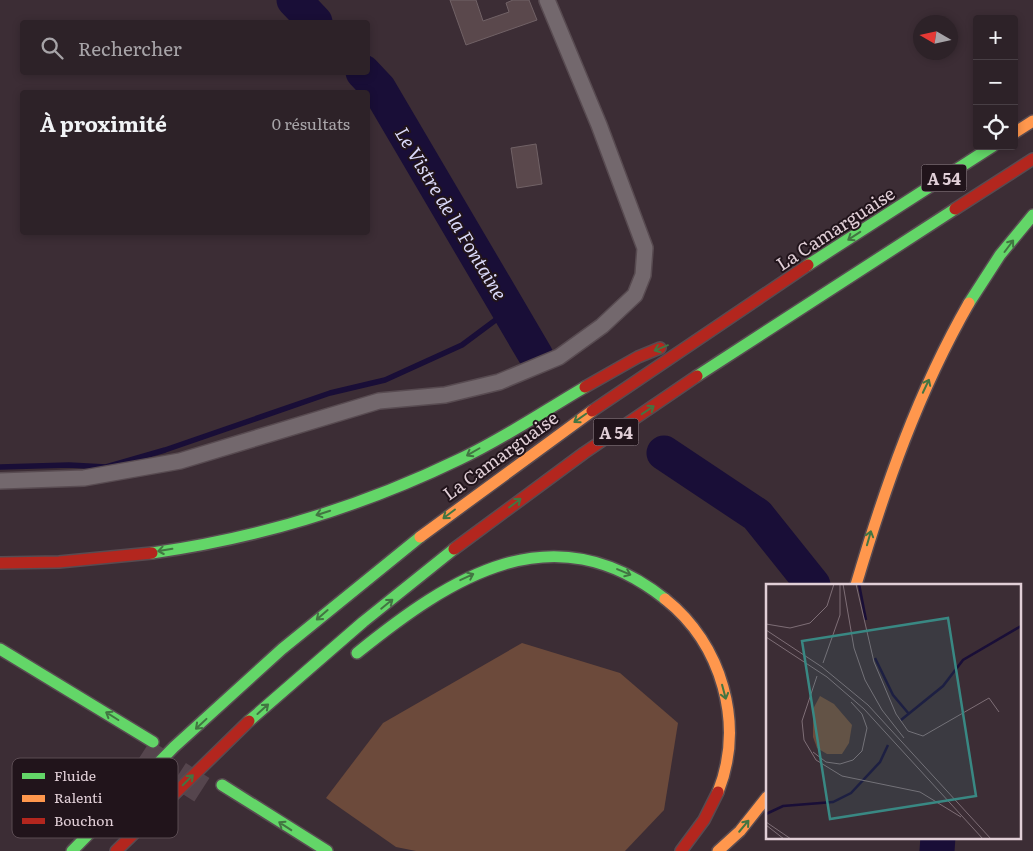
<!DOCTYPE html>
<html lang="fr">
<meta charset="utf-8">
<style>
body{margin:0;font-family:Literata,serif;background:#352a30;color:#f1f3f6}
.controls{position:absolute;right:15px;top:15px;display:grid;overflow:hidden;border-radius:5px;box-shadow:0 2px 8px #0003}
.controls button{width:45px;height:45px;display:grid;place-items:center;padding:0;border:0;border-bottom:1px solid #483f45;background:#2d2228;color:#f1f3f6;font:25px sans-serif}
.compass{position:absolute;left:913px;top:15px;width:45px;height:45px;border-radius:50%;background:#2d2228;box-shadow:0 2px 8px #0003;rotate:279deg}
.list{margin:0;padding:0;list-style:none}
h2{display:flex;justify-content:space-between;align-items:center;height:65px;margin:0;padding:0 20px;font-size:21px}
h2 small{font-size:16px;font-weight:400;color:#a7a4a8}
.icon{flex:none;width:28px;height:28px;fill:none;stroke:currentColor;stroke-width:2;stroke-linecap:round;stroke-linejoin:round}
.map{position:relative;flex:none;width:1033px;height:851px;overflow:hidden}
.search{position:absolute;background:#2d2228;box-shadow:0 2px 8px #0003;left:20px;top:20px;width:350px;height:55px;display:flex;align-items:center;gap:12px;box-sizing:border-box;padding:0 18px;border-radius:5px;color:#a7a4a8;font-size:19px}
.panel{position:absolute;background:#2d2228;box-shadow:0 2px 8px #0003;left:20px;top:90px;width:350px;height:145px;border-radius:5px}
.map>svg:first-child{display:block}
.green{fill:#6c4a3b}
.lines{fill:none;stroke-linecap:round;stroke-linejoin:round}
.stream{stroke:#190e37;stroke-width:5.5}
.river{stroke:#190e37;stroke-width:35}
.building{fill:#5a484c;stroke:#716266}
.highway-tunnel{stroke:#55454d;stroke-width:28;stroke-dasharray:28 14;stroke-linecap:butt}
.street-casing{stroke:#584b51;stroke-width:18}
.fast-casing{stroke:#584b51;stroke-width:14}
.slow-casing{stroke:#584b51;stroke-width:14}
.jam-casing{stroke:#584b51;stroke-width:14}
.street{stroke:#73686d;stroke-width:15}
.fast{stroke:#63d668;stroke-width:11}
.slow{stroke:#ff974d;stroke-width:11}
.jam{stroke:#b3261e;stroke-width:11}
.oneway{stroke:#427542}
.labels{text-anchor:middle;dominant-baseline:central;stroke-width:4;stroke-linejoin:round;paint-order:stroke}
.shield{fill:#21141b;stroke:#a7979f;stroke-width:1}
.shield-label{font-size:16px;font-weight:bold;fill:#e1cfd7}
.street-label{font-size:18px;fill:#e1cfd7;stroke:#21141b}
.water-label{font-size:19px;font-style:italic;fill:#dad9f9;stroke:#21141b}
.inset-river{fill:none;stroke:#190e37;stroke-width:2.5}
.inset-road{fill:none;stroke:#7e6e76;stroke-width:1}
.view{fill:#398883;fill-opacity:0.15;stroke:#398883;stroke-width:2.5}
.inset-edge{fill:none;stroke:#e1cfd7;stroke-width:2.5}
.key{fill:#21141b;stroke:#5b4c53;stroke-width:1}
.key-label{font-size:14px;fill:#e1cfd7}
</style>
<div class="map">
<svg width="1033" height="851" viewBox="0 0 1033 851">
<rect width="100%" height="100%" fill="#3c2d35"/>
<path class="green" d="M 522,643 L 620,673 L 678,723 L 664,810 L 625,851 L 416,851 L 396,847 L 326,798 L 383,723 Z"/>
<g class="lines">
<path class="stream" d="M 0,467 L 69,465 L 106,467 L 165,450 L 330,393 L 385,380 L 462,345 L 509,310"/>
<g class="river">
<path d="M 294,0 L 315,22"/>
<path d="M 363,72 L 379,89 L 536,356"/>
<path d="M 664,453 L 757,515 L 813,585"/>
<path d="M 937,851 L 938,837"/>
</g>
</g>
<g class="building">
<path d="M 450,0 L 476,0 L 483,21 L 509,12 L 506,3 L 513,0 L 529,0 L 537,20 L 466,45 Z"/>
<path d="M 536,144 L 542,184 L 517,188 L 511,148 Z"/>
</g>
<g class="lines">
<path class="highway-tunnel" d="M 143,752 L 210,795"/>
<g class="street-casing">
<path id="street" d="M 0,481 L 84,478 L 180,461 L 379,401 L 445,395 L 499,382 L 559,357 L 602,326 L 635,295 L 643,275 L 645,248 L 599,125 L 547,0"/>
</g>
<g class="fast-casing">
<g id="fast">
<path d="M 808,265 L 993,146"/>
<path d="M 969,303 L 1000,255 L 1033,215"/>
<path d="M 697,376 L 955,209"/>
<path d="M 152,553 C 259,538 363,506 460,459 C 503,439 544,411 585,387"/>
<path d="M 0,649 L 153,742"/>
<path d="M 357,653 C 451,577 553,510 665,599"/>
<path d="M 249,721 L 363,622 L 454,549"/>
<path d="M 222,785 L 327,851"/>
<path d="M 72,851 L 174,747 L 282,649 L 420,537"/>
</g>
</g>
<g class="slow-casing">
<g id="slow">
<path d="M 1014,133 L 1033,121"/>
<path d="M 420,537 L 592,411"/>
<path d="M 856,585 C 885,487 918,392 969,303"/>
<path d="M 665,599 C 722,644 745,724 718,792"/>
<path d="M 718,851 L 740,831 L 767,797"/>
</g>
</g>
<g class="jam-casing">
<g id="jam">
<path d="M 955,209 L 1033,159"/>
<path d="M 585,387 L 638,357 L 660,348"/>
<path d="M 592,411 L 808,265"/>
<path d="M 454,549 L 584,453 L 697,376"/>
<path d="M 0,563 L 59,562 L 152,553"/>
<path d="M 116,851 L 249,721"/>
<path d="M 681,851 L 704,820 L 718,792"/>
</g>
</g>
<use href="#street" class="street"/>
<use href="#fast" class="fast"/>
<use href="#slow" class="slow"/>
<use href="#jam" class="jam"/>
</g>
<defs><path id="oneway-shaft" d="M-6 0H5M1.5-3L5.5 0L1.5 3" fill="none" stroke-width="1.6" stroke-linecap="round" stroke-linejoin="round" transform="scale(1.25)"/></defs>
<g class="oneway">
<use href="#oneway-shaft" transform="translate(854 236) rotate(147)"/>
<use href="#oneway-shaft" transform="translate(1009 246) rotate(-53)"/>
<use href="#oneway-shaft" transform="translate(661 348) rotate(158)"/>
<use href="#oneway-shaft" transform="translate(926 386) rotate(-65)"/>
<use href="#oneway-shaft" transform="translate(648 410) rotate(-34)"/>
<use href="#oneway-shaft" transform="translate(580 418) rotate(145)"/>
<use href="#oneway-shaft" transform="translate(473 452) rotate(150)"/>
<use href="#oneway-shaft" transform="translate(515 503) rotate(-37)"/>
<use href="#oneway-shaft" transform="translate(323 513) rotate(162)"/>
<use href="#oneway-shaft" transform="translate(449 514) rotate(143)"/>
<use href="#oneway-shaft" transform="translate(869 538) rotate(-74)"/>
<use href="#oneway-shaft" transform="translate(165 550) rotate(171)"/>
<use href="#oneway-shaft" transform="translate(624 572) rotate(23)"/>
<use href="#oneway-shaft" transform="translate(467 577) rotate(-25)"/>
<use href="#oneway-shaft" transform="translate(387 604) rotate(-39)"/>
<use href="#oneway-shaft" transform="translate(322 615) rotate(139)"/>
<use href="#oneway-shaft" transform="translate(724 692) rotate(75)"/>
<use href="#oneway-shaft" transform="translate(263 709) rotate(-42)"/>
<use href="#oneway-shaft" transform="translate(112 716) rotate(-148)"/>
<use href="#oneway-shaft" transform="translate(201 724) rotate(137)"/>
<use href="#oneway-shaft" transform="translate(188 780) rotate(-45)"/>
<use href="#oneway-shaft" transform="translate(285 826) rotate(-147)"/>
<use href="#oneway-shaft" transform="translate(744 826) rotate(-50)"/>
</g>
<g class="labels">
<g class="shield">
<rect x="921.5" y="164.5" width="45" height="27" rx="4"/>
<rect x="593.5" y="418.5" width="45" height="27" rx="4"/>
</g>
<g class="shield-label">
<text x="944" y="178">A 54</text>
<text x="616" y="432">A 54</text>
</g>
<g class="street-label">
<text transform="translate(835 228) rotate(-33)">La Camarguaise</text>
<text transform="translate(500 455) rotate(-36)">La Camarguaise</text>
</g>
<g class="water-label">
<text transform="translate(452 213) rotate(59)">Le Vistre de la Fontaine</text>
</g>
</g>
<g transform="translate(766 584)">
<rect width="255" height="255" fill="#3c2d35"/>
<path d="M 54,112 L 68,120 L 86,141 L 83,159 L 76,170 L 61,170 L 51,164 L 47,153 L 47,125 Z" fill="#6c4a3b"/>
<path class="inset-river" d="M 93,0 L 100,36M 109,74 L 127,111 L 143,130M 135,136 L 177,102 L 197,76 L 255,42M 0,230 L 17,222 L 67,218 L 85,209 L 114,178 L 122,161"/>
<path class="inset-road" d="M 77,0 L 88,64 L 99,96 L 116,126 L 138,154M 90,0 L 108,78 L 130,130 L 142,147 L 157,152 L 223,114 L 233,128M 0,40 L 24,44 L 44,39 L 61,22 L 68,0M 0,46 L 56,83 L 102,121 L 225,255M 0,53 L 61,93 L 98,125 L 217,255M 57,79 L 74,31 L 74,1M 51,92 L 36,137 L 38,156 L 50,176 L 76,192 L 154,208 L 195,233M 47,168 L 60,178 L 74,180 L 87,176 L 96,167 L 101,144 L 96,130 L 85,118M 0,238 L 25,255M 0,241 L 18,255"/>
<path class="view" d="M 182,34 L 210,212 L 64,235 L 36,57 Z"/>
<rect width="255" height="255" class="inset-edge"/>
</g>
<rect x="12" y="758" width="166" height="80" rx="8" class="key"/>
<rect x="22" y="773" width="23" height="6" fill="#63d668"/>
<rect x="22" y="795" width="23" height="7" fill="#ff974d"/>
<rect x="22" y="818" width="23" height="6" fill="#b3261e"/>
<g class="key-label">
<text x="54" y="781">Fluide</text>
<text x="54" y="803">Ralenti</text>
<text x="54" y="826">Bouchon</text>
</g>
</svg>
<div class="controls">
<button>+</button>
<button>−</button>
<button><svg class="icon" aria-label="locate" viewBox="0 0 24 24"><circle cx="12" cy="12" r="6"/><path d="M12 2v4M12 18v4M2 12h4M18 12h4"/></svg></button>
</div>
<svg class="compass" viewBox="-18 -18 36 36"><path d="M0-13l5 13h-10z" fill="#e53935"/><path d="M0 13l5-13h-10z" fill="#a7a4a8"/></svg>
<div class="search"><svg class="icon" aria-label="search" viewBox="0 0 24 24"><circle cx="10" cy="10" r="6"/><path d="M15 15l6 6"/></svg>Rechercher</div>
<section class="panel">
<h2>À proximité<small>0 résultats</small></h2>
<ul class="list">
</ul>
</section>
</div>
